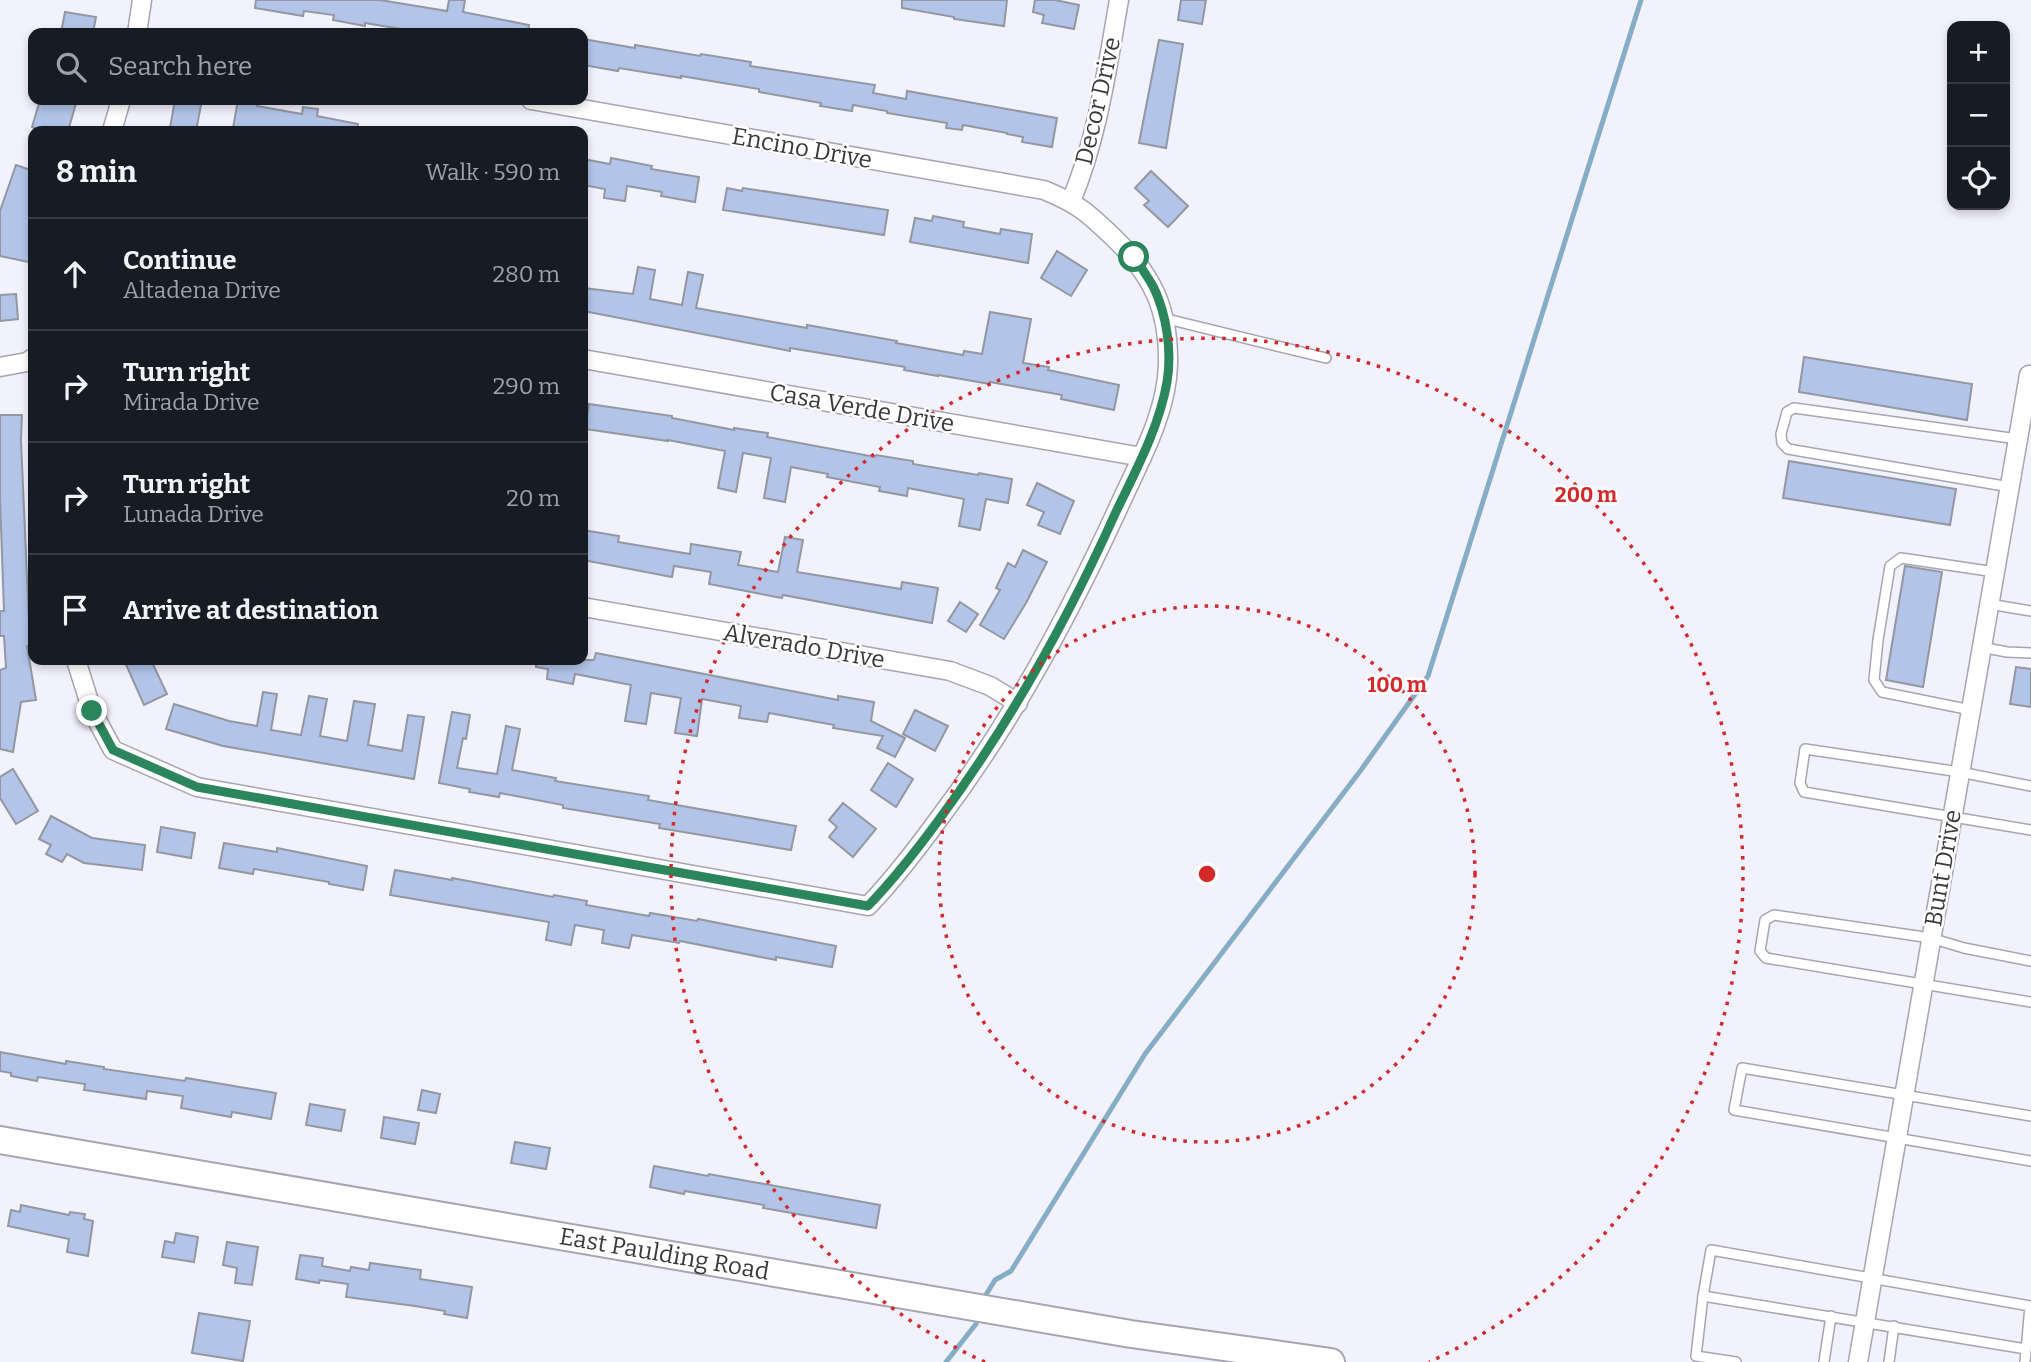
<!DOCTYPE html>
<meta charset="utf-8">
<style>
body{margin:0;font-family:Bitter,serif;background:#242831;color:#f1f3f6}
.controls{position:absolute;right:21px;top:21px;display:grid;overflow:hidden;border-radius:14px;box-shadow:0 4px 10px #0003}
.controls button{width:63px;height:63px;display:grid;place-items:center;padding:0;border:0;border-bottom:2px solid #363941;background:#171b24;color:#f1f3f6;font:35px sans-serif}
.stop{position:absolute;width:21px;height:21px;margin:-16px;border:5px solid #2c865c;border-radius:50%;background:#fff}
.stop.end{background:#2c865c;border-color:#fff;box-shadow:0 2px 7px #0008}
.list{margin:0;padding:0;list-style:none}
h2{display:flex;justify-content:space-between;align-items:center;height:91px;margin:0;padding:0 28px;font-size:30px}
h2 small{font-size:23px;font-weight:400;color:#9ea1a6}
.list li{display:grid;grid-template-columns:46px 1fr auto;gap:21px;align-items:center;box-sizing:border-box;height:112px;padding:0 28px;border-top:2px solid #363941}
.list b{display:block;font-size:26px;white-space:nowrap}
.list p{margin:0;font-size:23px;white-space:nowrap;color:#9ea1a6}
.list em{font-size:23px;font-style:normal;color:#9ea1a6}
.icon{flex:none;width:38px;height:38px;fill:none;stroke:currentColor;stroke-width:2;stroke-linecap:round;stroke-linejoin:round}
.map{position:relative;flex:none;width:2031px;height:1362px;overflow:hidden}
.search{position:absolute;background:#171b24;box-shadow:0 4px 10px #0003;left:28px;top:28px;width:560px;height:77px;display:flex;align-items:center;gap:18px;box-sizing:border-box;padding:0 24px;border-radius:14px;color:#9ea1a6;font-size:26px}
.panel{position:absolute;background:#171b24;box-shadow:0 4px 10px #0003;left:28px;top:126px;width:560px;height:539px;border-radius:14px}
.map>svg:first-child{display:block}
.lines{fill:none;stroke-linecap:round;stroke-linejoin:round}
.stream{stroke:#86adc6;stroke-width:5}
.building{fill:#b2c5e9;stroke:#9297a2;stroke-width:2}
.service-casing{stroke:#a6a5b1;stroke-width:12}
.minor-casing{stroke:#a6a5b1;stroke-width:21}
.secondary-casing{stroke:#a6a5b1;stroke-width:30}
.service{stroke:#fff;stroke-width:9}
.minor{stroke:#fff;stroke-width:18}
.secondary{stroke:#fff;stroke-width:26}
.route{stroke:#2c865c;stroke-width:9}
.ring{fill:none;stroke:#d62828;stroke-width:3.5;stroke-dasharray:3.5 7}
.labels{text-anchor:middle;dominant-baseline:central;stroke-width:5;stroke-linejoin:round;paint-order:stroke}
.street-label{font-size:24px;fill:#39393e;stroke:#fff}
.centre{fill:#d62828;stroke:#fff;stroke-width:3.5}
.ring-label{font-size:21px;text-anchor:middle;font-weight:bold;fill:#d62828;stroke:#fff;stroke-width:5;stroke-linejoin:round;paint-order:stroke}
</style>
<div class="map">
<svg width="2031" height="1362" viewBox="0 0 2031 1362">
<rect width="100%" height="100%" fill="#f2f1fe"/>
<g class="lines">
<g class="stream">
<path d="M 984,1298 L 995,1280 L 1011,1271 L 1145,1054 L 1361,770 L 1428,676 L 1641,0"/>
<path d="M 946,1362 L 976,1324"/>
</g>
</g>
<g class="building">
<path d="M 256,0 L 380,0 L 447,11 L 449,0 L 465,0 L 463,12 L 529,25 L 528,33 L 425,33 L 365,23 L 365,26 L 333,20 L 334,15 L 304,11 L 303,16 L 255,8 Z"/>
<path d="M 902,0 L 1007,0 L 1004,26 L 954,19 L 954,17 L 902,8 Z"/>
<path d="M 1035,0 L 1055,0 L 1079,5 L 1074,29 L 1042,23 L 1044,15 L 1033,12 Z"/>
<path d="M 1181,0 L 1206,0 L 1202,24 L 1178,20 Z"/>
<path d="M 65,12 L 96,17 L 93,33 L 61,33 Z"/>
<path d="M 583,39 L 635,48 L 635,45 L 700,56 L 701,54 L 751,62 L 750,66 L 875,85 L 873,93 L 906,99 L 907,91 L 1057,118 L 1052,147 L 1022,142 L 1023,137 L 1007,134 L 1007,133 L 963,125 L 962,130 L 946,128 L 947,123 L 887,113 L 887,111 L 853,105 L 852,111 L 820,106 L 821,103 L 759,92 L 759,89 L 681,76 L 681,78 L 619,68 L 618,71 L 583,65 Z"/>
<path d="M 1159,40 L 1183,44 L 1166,148 L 1139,143 Z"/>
<path d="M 40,100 L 77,100 L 68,131 L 34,131 L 35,128 L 32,127 Z"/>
<path d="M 175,100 L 202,100 L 196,131 L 170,128 Z"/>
<path d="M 238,100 L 258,100 L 257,106 L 302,114 L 303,107 L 318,109 L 317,116 L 358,124 L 357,131 L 251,131 L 233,128 Z"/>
<path d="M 611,158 L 652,166 L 651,169 L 699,177 L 695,202 L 661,196 L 662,192 L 627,186 L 625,201 L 604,198 L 605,189 L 583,185 L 583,159 L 610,164 Z"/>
<path d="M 16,165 L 33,171 L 33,263 L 0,256 L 0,211 Z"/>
<path d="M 1151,171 L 1188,206 L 1168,227 L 1144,205 L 1149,201 L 1135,188 Z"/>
<path d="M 727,188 L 742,191 L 743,188 L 888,210 L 884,235 L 723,210 Z"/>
<path d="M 933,216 L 964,222 L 963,227 L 1000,234 L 1001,229 L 1032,234 L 1028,263 L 910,242 L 915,218 L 932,221 Z"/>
<path d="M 1057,251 L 1087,270 L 1071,296 L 1041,278 Z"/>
<path d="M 638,267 L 655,270 L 650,299 L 682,305 L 688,272 L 703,275 L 696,308 L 807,328 L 807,325 L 897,341 L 896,343 L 963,355 L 964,351 L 982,354 L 990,312 L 1031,319 L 1023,363 L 1049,367 L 1048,370 L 1119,385 L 1114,410 L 1061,399 L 1062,395 L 990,382 L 990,384 L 938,375 L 938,376 L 904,370 L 905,367 L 790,348 L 790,351 L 583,311 L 583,288 L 633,294 Z"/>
<path d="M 16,294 L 18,319 L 0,321 L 0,295 Z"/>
<path d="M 1804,357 L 1972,384 L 1967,420 L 1799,392 Z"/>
<path d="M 589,404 L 672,416 L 672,418 L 734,430 L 734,428 L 768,433 L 767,437 L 875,457 L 876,455 L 913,461 L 913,464 L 978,475 L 979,473 L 1012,479 L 1008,503 L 986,499 L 980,530 L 959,526 L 964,499 L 908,488 L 907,496 L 879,491 L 880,487 L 827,477 L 828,474 L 791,467 L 785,502 L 764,498 L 771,458 L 743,453 L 736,492 L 718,488 L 725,451 L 668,440 L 668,441 L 585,429 Z"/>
<path d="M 0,415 L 22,415 L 21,440 L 30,646 L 27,646 L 36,700 L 21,702 L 13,752 L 0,749 L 0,670 L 6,668 L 4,636 L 0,636 L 0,611 L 4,611 L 0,498 Z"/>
<path d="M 1789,461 L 1956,489 L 1950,525 L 1783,498 Z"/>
<path d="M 1037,483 L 1074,501 L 1060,534 L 1038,525 L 1044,512 L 1027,505 Z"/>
<path d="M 583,530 L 619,536 L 618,542 L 690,554 L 691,544 L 741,552 L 738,565 L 778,572 L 785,537 L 803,540 L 797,572 L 901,589 L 902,582 L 938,588 L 932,623 L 783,595 L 782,598 L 709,584 L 711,572 L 674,566 L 672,577 L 583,560 Z"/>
<path d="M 1023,550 L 1047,562 L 1026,603 L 1004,639 L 980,625 L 1000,590 L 996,588 L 1008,563 L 1015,567 Z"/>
<path d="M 1905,566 L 1942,572 L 1923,687 L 1886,680 Z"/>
<path d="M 960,602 L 978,614 L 966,632 L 948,621 Z"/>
<path d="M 596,653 L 838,700 L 838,696 L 874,702 L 871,721 L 905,738 L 895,757 L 877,748 L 883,736 L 833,728 L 834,725 L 769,713 L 767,722 L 739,718 L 741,706 L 702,699 L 697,736 L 675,733 L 681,698 L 651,693 L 646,724 L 625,721 L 631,685 L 575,674 L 573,684 L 547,679 L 548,669 L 536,667 L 536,660 L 594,660 Z"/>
<path d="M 124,660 L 151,660 L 167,694 L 144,705 Z"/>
<path d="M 2016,667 L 2031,669 L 2031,707 L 2010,704 Z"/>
<path d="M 263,692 L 277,694 L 271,730 L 301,735 L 309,696 L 327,699 L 320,736 L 347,741 L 354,701 L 375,704 L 368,745 L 402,751 L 408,715 L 424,717 L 414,779 L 223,746 L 166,729 L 174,704 L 229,721 L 257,726 Z"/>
<path d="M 915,710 L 948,726 L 935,751 L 903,734 Z"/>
<path d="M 452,712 L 470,715 L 466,739 L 463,738 L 457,768 L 497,774 L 506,726 L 520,729 L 512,770 L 556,778 L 555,781 L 649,796 L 648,800 L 796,826 L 791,850 L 659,828 L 660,824 L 563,808 L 563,805 L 500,793 L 499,797 L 469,792 L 470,789 L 439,783 Z"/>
<path d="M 888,763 L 913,779 L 896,807 L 871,790 Z"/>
<path d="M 13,769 L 38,811 L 16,824 L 0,798 L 0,777 Z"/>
<path d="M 843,803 L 876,829 L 853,857 L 829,837 L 837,827 L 829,820 Z"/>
<path d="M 51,816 L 92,838 L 145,845 L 142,870 L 84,863 L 67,854 L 62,862 L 46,854 L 51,845 L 39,839 Z"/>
<path d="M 161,827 L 195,833 L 191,858 L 157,852 Z"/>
<path d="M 224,843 L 277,852 L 277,848 L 367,866 L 363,890 L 329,884 L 329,882 L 254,869 L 253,874 L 219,868 Z"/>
<path d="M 395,870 L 452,880 L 452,878 L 553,897 L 554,895 L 587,901 L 586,905 L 649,916 L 650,913 L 697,921 L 698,919 L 836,946 L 832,967 L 776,957 L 776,960 L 680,941 L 679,943 L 632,935 L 629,948 L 602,943 L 604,930 L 575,925 L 571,945 L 546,940 L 549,922 L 390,895 Z"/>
<path d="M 0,1052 L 66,1064 L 66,1061 L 104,1067 L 104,1069 L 185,1081 L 186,1078 L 276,1093 L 271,1119 L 232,1112 L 231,1117 L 181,1108 L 183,1096 L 147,1091 L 146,1099 L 84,1090 L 85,1084 L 38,1077 L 37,1081 L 11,1076 L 11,1073 L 0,1071 Z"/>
<path d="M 422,1090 L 440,1094 L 436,1113 L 418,1110 Z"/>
<path d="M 310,1104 L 345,1110 L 341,1131 L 306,1125 Z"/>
<path d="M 384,1117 L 419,1123 L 415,1144 L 381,1138 Z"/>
<path d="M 515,1142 L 550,1148 L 546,1169 L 511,1163 Z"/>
<path d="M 654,1166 L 708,1176 L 709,1174 L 880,1205 L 876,1228 L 763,1208 L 764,1205 L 685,1191 L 684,1194 L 650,1187 Z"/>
<path d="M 21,1205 L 69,1215 L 70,1212 L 85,1214 L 84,1219 L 93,1221 L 88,1256 L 67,1252 L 69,1239 L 8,1226 L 11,1210 L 20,1212 Z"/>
<path d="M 176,1233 L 198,1237 L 194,1262 L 162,1257 L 165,1241 L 174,1243 Z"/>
<path d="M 227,1242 L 258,1247 L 252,1285 L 235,1283 L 237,1268 L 223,1265 Z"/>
<path d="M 300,1255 L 323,1258 L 322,1266 L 350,1271 L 351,1267 L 369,1270 L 370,1263 L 421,1270 L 420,1279 L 472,1287 L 467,1318 L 444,1314 L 445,1311 L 415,1306 L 346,1297 L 348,1284 L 320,1280 L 319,1283 L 296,1279 Z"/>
<path d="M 199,1313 L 250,1321 L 243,1361 L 192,1353 Z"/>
</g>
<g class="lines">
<g class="service-casing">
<g id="service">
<path d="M 1163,318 L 1326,358"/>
<path d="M 2010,487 L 1788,449 L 1782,443 L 1781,434 L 1787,412 L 1794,408 L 2018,439"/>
<path d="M 1989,604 L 2031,611"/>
<path d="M 1981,647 L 2007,652 L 2031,653"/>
<path d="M 1971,710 L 1882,692 L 1874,680 L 1878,640 L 1890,566 L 1901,558 L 1995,572"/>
<path d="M 2031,786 L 1960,772 L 1805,749 L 1800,783 L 1804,792 L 2031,830"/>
<path d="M 2031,961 L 1964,948 L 1931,938 L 1774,915 L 1765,920 L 1760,951 L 1766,958 L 2031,1002"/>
<path d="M 2031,1116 L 1742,1068 L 1734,1110 L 2031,1161"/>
<path d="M 1703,1296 L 2026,1349"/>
<path d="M 1736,1362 L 1696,1356 L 1703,1296 L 1711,1250 L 2030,1306 L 2025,1362"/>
<path d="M 1824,1362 L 1831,1316"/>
<path d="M 1889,1362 L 1894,1326"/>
</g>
</g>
<g class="minor-casing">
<g id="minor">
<path d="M 137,33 L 142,0"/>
<path d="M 112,131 L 121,100"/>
<path d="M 1071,201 C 1098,137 1107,68 1119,0"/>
<path d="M 583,359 L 1142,457"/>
<path d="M 0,367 L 27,362 L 33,358"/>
<path d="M 583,607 L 950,671 L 990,686 L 1018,703"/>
<path d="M 76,660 L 92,711 L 113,750 L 197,787 L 868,906 C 894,879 916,850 938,820 C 1012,722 1069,615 1120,504 C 1140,460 1167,413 1168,364 C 1169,309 1152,274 1113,237 C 1087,212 1078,204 1044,190 L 531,100"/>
<path d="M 1858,1362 L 2018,439 L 2029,375 L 2031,375"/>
</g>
</g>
<g class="secondary-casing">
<g id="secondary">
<path id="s1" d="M 0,1140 L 1131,1334 L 1331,1362"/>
</g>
</g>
<use href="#service" class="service"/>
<use href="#minor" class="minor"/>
<use href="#secondary" class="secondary"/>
</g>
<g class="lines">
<path class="route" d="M 92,711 L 113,750 L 197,787 L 868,906 C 894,879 916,851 938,821 C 1009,725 1066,623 1115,514 C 1135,472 1159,428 1167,382 C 1172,352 1167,316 1154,288 C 1148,277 1141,267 1134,257"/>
</g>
<g class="ring">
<circle cx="1207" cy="874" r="268"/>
<path d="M985 1362A536 536 0 1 1 1429 1362"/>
</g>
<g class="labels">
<g class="street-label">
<text transform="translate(1098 101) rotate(-77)">Decor Drive</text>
<text transform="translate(802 148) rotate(10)">Encino Drive</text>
<text transform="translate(862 408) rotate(10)">Casa Verde Drive</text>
<text transform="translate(804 646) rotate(10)">Alverado Drive</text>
<text transform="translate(1943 868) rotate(-80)">Bunt Drive</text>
<text stroke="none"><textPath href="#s1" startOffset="674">East Paulding Road</textPath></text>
</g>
</g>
<circle cx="1207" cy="874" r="10" class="centre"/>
<g class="ring-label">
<text x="1586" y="502">200 m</text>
<text x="1397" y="692">100 m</text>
</g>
</svg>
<div class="controls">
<button>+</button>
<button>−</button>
<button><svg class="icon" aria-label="locate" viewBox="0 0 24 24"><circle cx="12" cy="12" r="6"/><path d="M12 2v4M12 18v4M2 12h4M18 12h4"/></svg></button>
</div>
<div class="stop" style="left:1134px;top:257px"></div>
<div class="stop end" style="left:92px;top:711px"></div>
<div class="search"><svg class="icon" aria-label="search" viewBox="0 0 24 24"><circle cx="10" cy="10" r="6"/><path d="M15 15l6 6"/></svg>Search here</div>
<section class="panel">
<h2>8 min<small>Walk · 590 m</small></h2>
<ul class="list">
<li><svg class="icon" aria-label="ahead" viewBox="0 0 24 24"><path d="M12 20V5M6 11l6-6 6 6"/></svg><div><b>Continue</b><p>Altadena Drive</p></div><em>280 m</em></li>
<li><svg class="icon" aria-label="right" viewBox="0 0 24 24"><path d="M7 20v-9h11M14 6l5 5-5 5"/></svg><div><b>Turn right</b><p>Mirada Drive</p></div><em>290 m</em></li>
<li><svg class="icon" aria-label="right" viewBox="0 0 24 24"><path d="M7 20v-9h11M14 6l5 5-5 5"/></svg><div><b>Turn right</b><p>Lunada Drive</p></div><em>20 m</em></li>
<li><svg class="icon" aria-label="arrive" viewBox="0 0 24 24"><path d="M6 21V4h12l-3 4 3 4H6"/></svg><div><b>Arrive at destination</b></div></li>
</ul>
</section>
</div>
